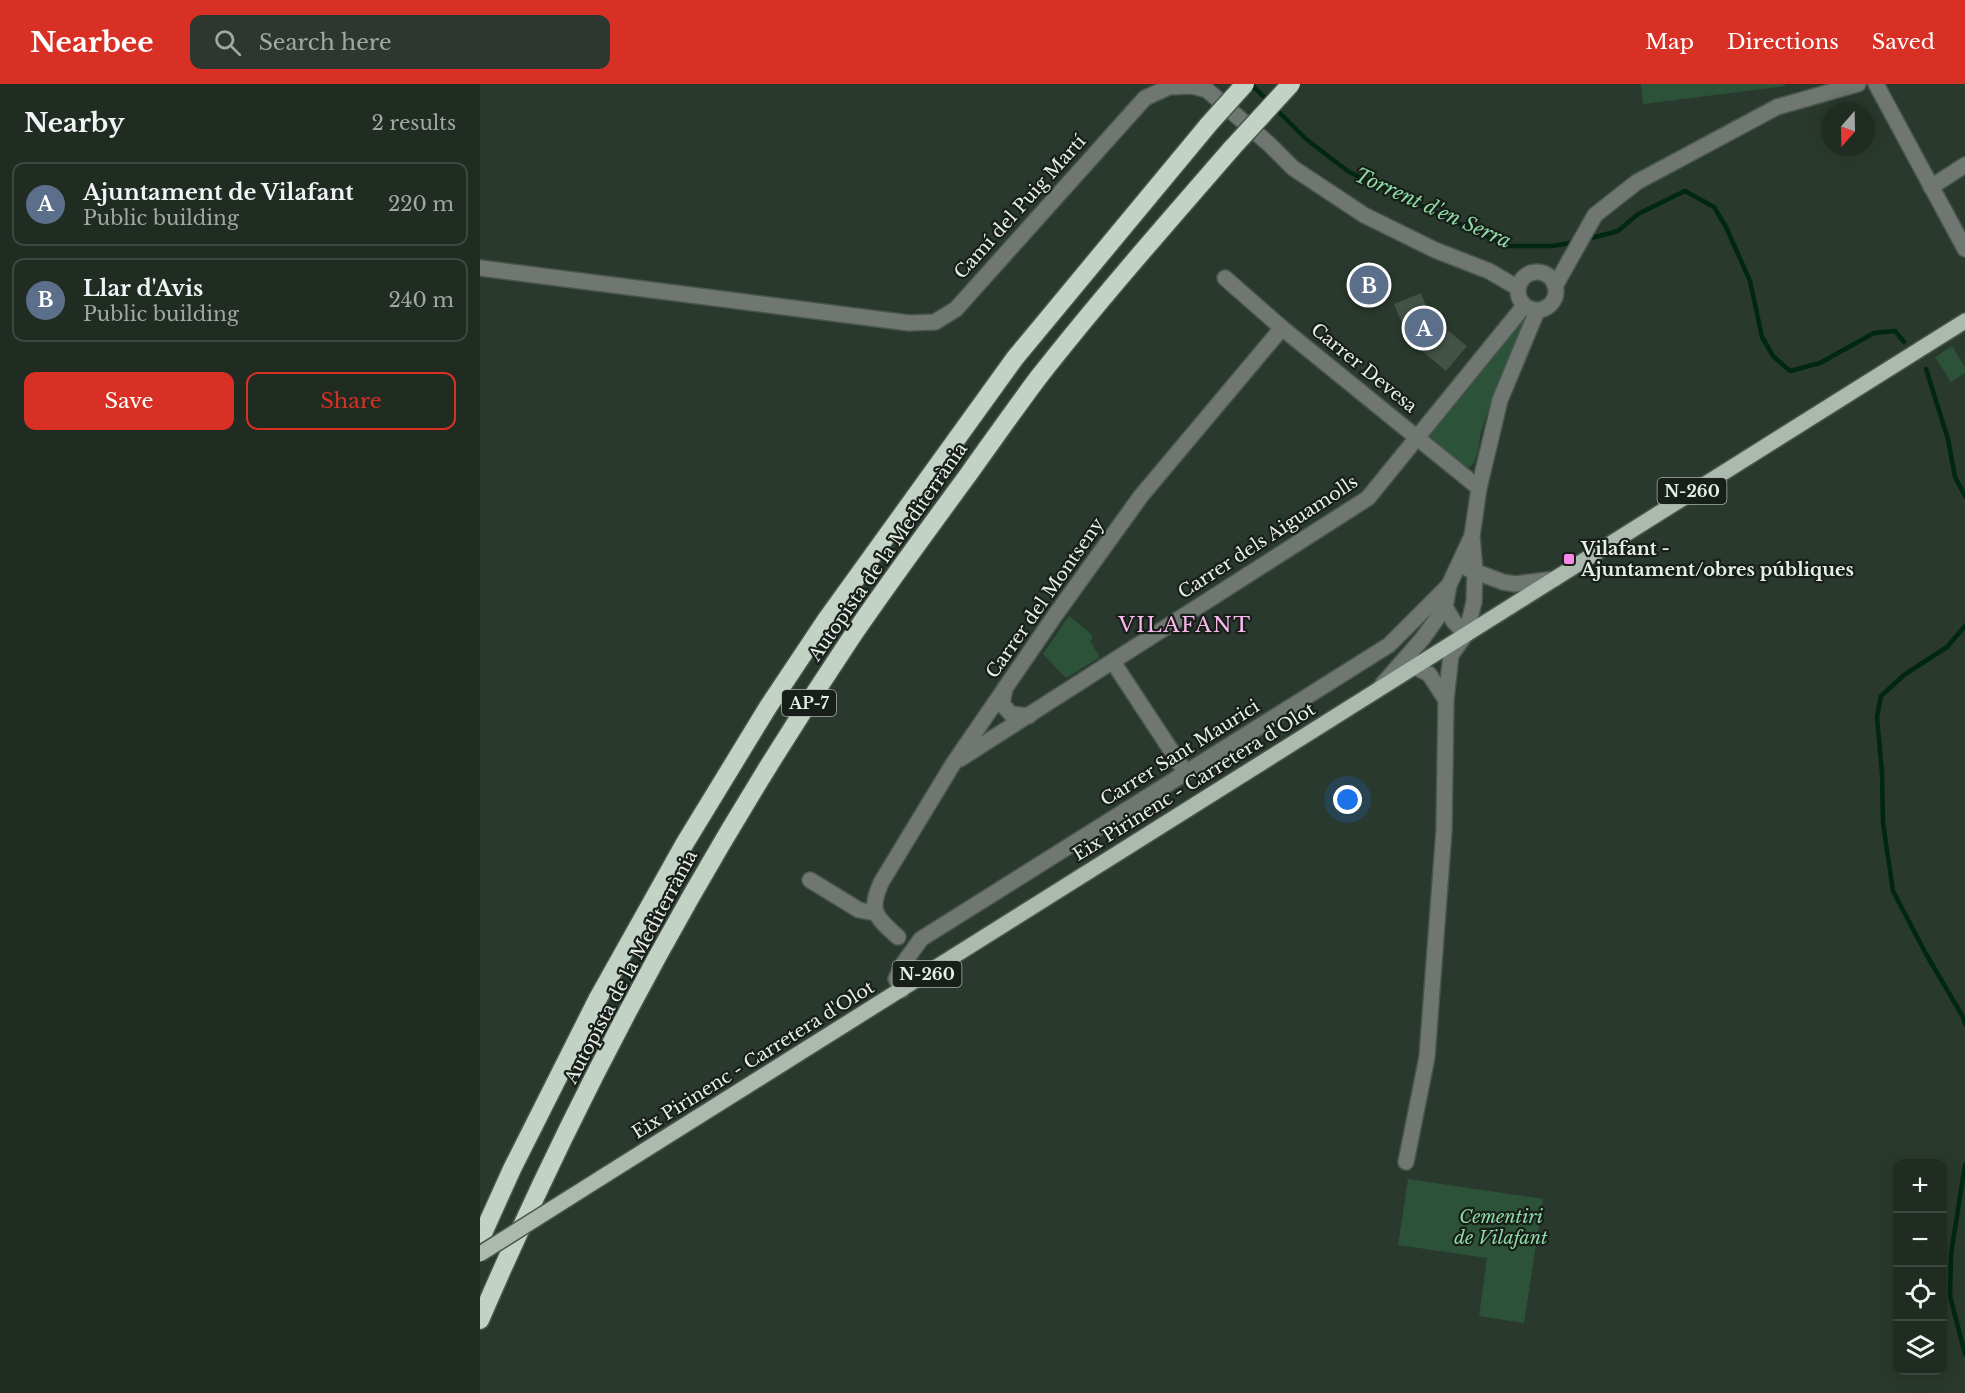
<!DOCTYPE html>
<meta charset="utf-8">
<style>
body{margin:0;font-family:"Libre Baskerville",serif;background:#2d372f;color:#f1f3f6}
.controls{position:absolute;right:18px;bottom:18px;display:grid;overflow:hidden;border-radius:12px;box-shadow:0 3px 15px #0003}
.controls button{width:54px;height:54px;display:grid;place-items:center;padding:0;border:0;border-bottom:2px solid #3d4740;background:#202b22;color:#f1f3f6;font:30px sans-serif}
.compass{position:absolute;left:1341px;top:18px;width:54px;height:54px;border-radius:50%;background:#202b22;box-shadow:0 3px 15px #0003;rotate:200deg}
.you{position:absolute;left:868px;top:716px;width:21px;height:21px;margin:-15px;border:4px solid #fff;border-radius:50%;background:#1a73e8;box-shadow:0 0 0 9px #1a73e833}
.badge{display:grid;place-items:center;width:39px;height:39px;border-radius:50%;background:#d93025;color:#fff;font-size:20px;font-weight:700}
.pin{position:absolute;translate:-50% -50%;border:3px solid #fff;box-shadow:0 2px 6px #0006}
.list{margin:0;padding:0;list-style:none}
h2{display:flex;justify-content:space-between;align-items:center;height:78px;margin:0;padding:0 24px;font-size:26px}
h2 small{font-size:20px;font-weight:400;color:#a2a7a5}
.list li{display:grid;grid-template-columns:39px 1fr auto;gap:18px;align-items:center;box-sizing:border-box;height:84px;margin:0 12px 12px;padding:0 12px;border:2px solid #3d4740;border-radius:12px}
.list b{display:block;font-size:22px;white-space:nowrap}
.list p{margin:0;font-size:20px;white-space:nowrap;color:#a2a7a5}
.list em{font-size:20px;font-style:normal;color:#a2a7a5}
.actions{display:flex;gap:12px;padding:18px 24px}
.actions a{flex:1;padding:14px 0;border:2px solid #d93025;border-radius:12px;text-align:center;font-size:21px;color:#d93025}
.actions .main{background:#d93025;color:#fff}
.icon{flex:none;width:33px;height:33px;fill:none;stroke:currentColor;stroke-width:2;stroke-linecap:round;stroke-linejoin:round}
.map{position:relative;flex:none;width:1485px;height:1309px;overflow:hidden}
header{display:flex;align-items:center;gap:36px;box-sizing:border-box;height:84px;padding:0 30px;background:#d93025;color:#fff}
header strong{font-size:28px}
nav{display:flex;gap:33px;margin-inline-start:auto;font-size:21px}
.search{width:420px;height:54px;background:#2d372f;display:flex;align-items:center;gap:15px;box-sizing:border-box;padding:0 21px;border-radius:12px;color:#a2a7a5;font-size:22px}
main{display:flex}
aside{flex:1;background:#202b22}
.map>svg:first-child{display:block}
.green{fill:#2c5239}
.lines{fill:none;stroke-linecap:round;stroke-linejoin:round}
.stream{stroke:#002710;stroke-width:4.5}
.building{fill:#435247}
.minor-casing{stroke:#48564c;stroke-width:18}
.major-casing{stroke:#48564c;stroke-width:18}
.highway-casing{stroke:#48564c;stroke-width:21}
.minor{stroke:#707772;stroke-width:15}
.major{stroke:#abb9ae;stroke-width:15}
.highway{stroke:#c2d3c6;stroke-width:18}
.major-bridge-casing{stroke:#48564c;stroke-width:18;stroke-linecap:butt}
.highway-bridge-casing{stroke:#48564c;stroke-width:21;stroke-linecap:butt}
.major-bridge{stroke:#abb9ae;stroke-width:15}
.highway-bridge{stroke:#c2d3c6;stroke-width:18}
.poi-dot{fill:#fa87e7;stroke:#181e19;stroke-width:2}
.labels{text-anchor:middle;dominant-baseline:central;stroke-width:4.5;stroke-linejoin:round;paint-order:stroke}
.shield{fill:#181e19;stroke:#a8b0a9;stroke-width:1.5}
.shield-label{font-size:16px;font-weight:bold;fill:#e5eee7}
.street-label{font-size:18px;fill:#e5eee7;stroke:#181e19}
.poi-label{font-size:18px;font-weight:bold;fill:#e5eee7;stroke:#181e19;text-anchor:start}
.park-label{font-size:18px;font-style:italic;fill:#8cd9a4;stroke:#181e19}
.water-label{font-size:20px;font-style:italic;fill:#8edba6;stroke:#181e19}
.quarter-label{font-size:21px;letter-spacing:1.5px;fill:#f9b8ec;stroke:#181e19}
</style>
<header>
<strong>Nearbee</strong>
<div class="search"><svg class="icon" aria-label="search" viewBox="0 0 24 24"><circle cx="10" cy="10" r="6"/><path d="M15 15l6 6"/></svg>Search here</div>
<nav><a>Map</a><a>Directions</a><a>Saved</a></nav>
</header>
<main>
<aside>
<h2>Nearby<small>2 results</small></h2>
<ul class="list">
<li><span class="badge" style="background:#5c6f8a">A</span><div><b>Ajuntament de Vilafant</b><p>Public building</p></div><em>220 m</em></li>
<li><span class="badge" style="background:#5c6f8a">B</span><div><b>Llar d'Avis</b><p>Public building</p></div><em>240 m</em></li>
</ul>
<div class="actions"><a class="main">Save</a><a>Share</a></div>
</aside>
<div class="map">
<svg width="1485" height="1309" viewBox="0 0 1485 1309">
<rect width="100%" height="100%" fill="#2a392e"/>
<g class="green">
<path d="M 1161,0 L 1305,0 L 1305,2 L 1163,20 Z"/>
<path d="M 1042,235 L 1046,235 C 1031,271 1014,307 1002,344 C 998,356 1000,374 990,383 L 986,383 L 948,351 Z"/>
<path d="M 1472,262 L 1485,283 L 1485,289 L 1471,298 L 1455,273 Z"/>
<path d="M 589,532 L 611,550 L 613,554 L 610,557 L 620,573 L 586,594 L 563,570 Z"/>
<path d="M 928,1095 L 1063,1115 L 1044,1239 L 999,1232 L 1007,1174 L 918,1161 Z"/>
</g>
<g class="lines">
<g class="stream">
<path d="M 771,0 L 788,17"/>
<path d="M 794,23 L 826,55 L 869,88 L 999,149 L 1028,162 L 1072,162 L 1096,158"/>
<path d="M 1104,156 L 1138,147 L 1158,130 L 1205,107 L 1234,123 L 1246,143 L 1270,197 L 1282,253 L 1293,272 L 1310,287 L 1340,279 L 1394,249 L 1415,247 L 1424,258"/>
<path d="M 1446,285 L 1468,355 L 1475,393 L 1485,412"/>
<path d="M 1485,542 L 1467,563 L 1424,591 L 1401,612 L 1397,633 L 1402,689 L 1403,739 L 1413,807 L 1446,870 L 1483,933 L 1485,940"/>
<path d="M 1485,1081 L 1471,1170 L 1470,1212 L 1485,1270"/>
</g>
</g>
<g class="building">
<path d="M 887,182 L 908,199 L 892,219 L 871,202 Z"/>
<path d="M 941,209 L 950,232 L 987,262 L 966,287 L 929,256 L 914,220 Z"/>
</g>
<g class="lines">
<g class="minor-casing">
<g id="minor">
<path d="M 1396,0 L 1485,165"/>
<path d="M 1451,103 L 1485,81"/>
<path d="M 0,184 L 429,239 L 455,238 L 476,225 L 665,14 L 689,3 L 712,2 L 727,6 L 789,60 L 813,84 L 884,131 L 955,166 L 1009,187 L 1038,204"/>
<circle cx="1057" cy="207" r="19"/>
<path d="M 745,194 L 802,244 L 999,404"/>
<path d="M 1075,202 L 1115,131 L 1157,98 L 1297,23 L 1378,0"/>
<path d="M 988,485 L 1023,498 L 1035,500 L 1075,495"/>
<path d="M 965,523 L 974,538 L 986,550"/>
<path d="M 633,578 L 706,689"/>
<path d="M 935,583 L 949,590 L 966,616"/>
<path d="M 902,601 L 943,554 L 965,523 L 969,501 L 991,454"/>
<path d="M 525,604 L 522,620 L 531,630 L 549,632"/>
<path d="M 480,675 L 888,414 L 1044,222"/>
<path d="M 330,796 L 379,826 L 395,829"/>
<path d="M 418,853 C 395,833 388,826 402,797 L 473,680 L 576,530 L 661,412 L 802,244"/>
<path d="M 422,906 L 416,895 L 423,880 L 441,855 L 909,561 L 969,501"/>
<path d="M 926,1078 L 947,973 L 964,746 L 966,616 L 971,571 L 986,550 L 994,518 L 995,487 L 992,452 L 999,404 L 1020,316 L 1057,227"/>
</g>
</g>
<g class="major-casing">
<path id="major" d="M 127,1090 L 1485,237"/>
</g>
<g class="highway-casing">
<g id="highway">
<path d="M 0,1156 L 32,1085 L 117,916 L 205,759 L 288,623 L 346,536 L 535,274 L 729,40"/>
<path d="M 0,1236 C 103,997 228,767 373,551 C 410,497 449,444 488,391 C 511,359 534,326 558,294 C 620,215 687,139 753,63"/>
</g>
</g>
<use href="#minor" class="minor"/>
<use href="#major" class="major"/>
<use href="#highway" class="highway"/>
<g class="major-bridge-casing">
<path id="major-bridge" d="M 0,1170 L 127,1090"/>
</g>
<g class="highway-bridge-casing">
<g id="highway-bridge">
<path d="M 729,40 L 765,0"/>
<path d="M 753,63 L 811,0"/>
</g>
</g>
<use href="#major-bridge" class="major-bridge"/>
<use href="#highway-bridge" class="highway-bridge"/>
</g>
<rect class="poi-dot" x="1083" y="469" width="12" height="12" rx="3"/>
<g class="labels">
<g class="shield">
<rect x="1177.5" y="394" width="69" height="26" rx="4.5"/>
<rect x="302" y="606" width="54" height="26" rx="4.5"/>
<rect x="412.5" y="877" width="69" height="26" rx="4.5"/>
</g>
<g class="shield-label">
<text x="1212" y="407">N-260</text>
<text x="329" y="619">AP-7</text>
<text x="447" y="890">N-260</text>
</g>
<g class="street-label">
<text transform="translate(540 123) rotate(-48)">Camí del Puig Martí</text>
<text transform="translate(884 284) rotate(39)">Carrer Devesa</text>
<text transform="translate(788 453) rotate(-33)">Carrer dels Aiguamolls</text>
<text transform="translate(408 468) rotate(-55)">Autopista de la Mediterrània</text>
<text transform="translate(565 514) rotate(-55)">Carrer del Montseny</text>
<text transform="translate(700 669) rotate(-32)">Carrer Sant Maurici</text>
<text transform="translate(714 698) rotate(-32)">Eix Pirinenc - Carretera d'Olot</text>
<text transform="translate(151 883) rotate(-62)">Autopista de la Mediterrània</text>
<text transform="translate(273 976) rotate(-32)">Eix Pirinenc - Carretera d'Olot</text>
</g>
<g class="poi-label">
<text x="1101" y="465">Vilafant -<tspan x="1101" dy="21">Ajuntament/obres públiques</tspan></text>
</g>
<g class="park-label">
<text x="1021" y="1133">Cementiri<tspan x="1021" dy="21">de Vilafant</tspan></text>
</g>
<g class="water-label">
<text transform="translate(953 124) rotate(24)">Torrent d'en Serra</text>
</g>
<g class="quarter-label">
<text x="705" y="541">VILAFANT</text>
</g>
</g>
</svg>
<div class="controls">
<button>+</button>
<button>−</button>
<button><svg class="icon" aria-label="locate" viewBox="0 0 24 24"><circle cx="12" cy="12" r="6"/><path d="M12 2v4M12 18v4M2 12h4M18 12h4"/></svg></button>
<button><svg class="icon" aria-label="layers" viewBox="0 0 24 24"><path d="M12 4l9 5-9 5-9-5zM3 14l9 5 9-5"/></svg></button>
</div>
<svg class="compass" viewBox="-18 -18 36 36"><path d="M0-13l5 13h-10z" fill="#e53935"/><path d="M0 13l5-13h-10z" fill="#a2a7a5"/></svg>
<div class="you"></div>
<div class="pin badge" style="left:944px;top:244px;background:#5c6f8a">A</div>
<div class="pin badge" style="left:889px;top:201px;background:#5c6f8a">B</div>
</div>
</main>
